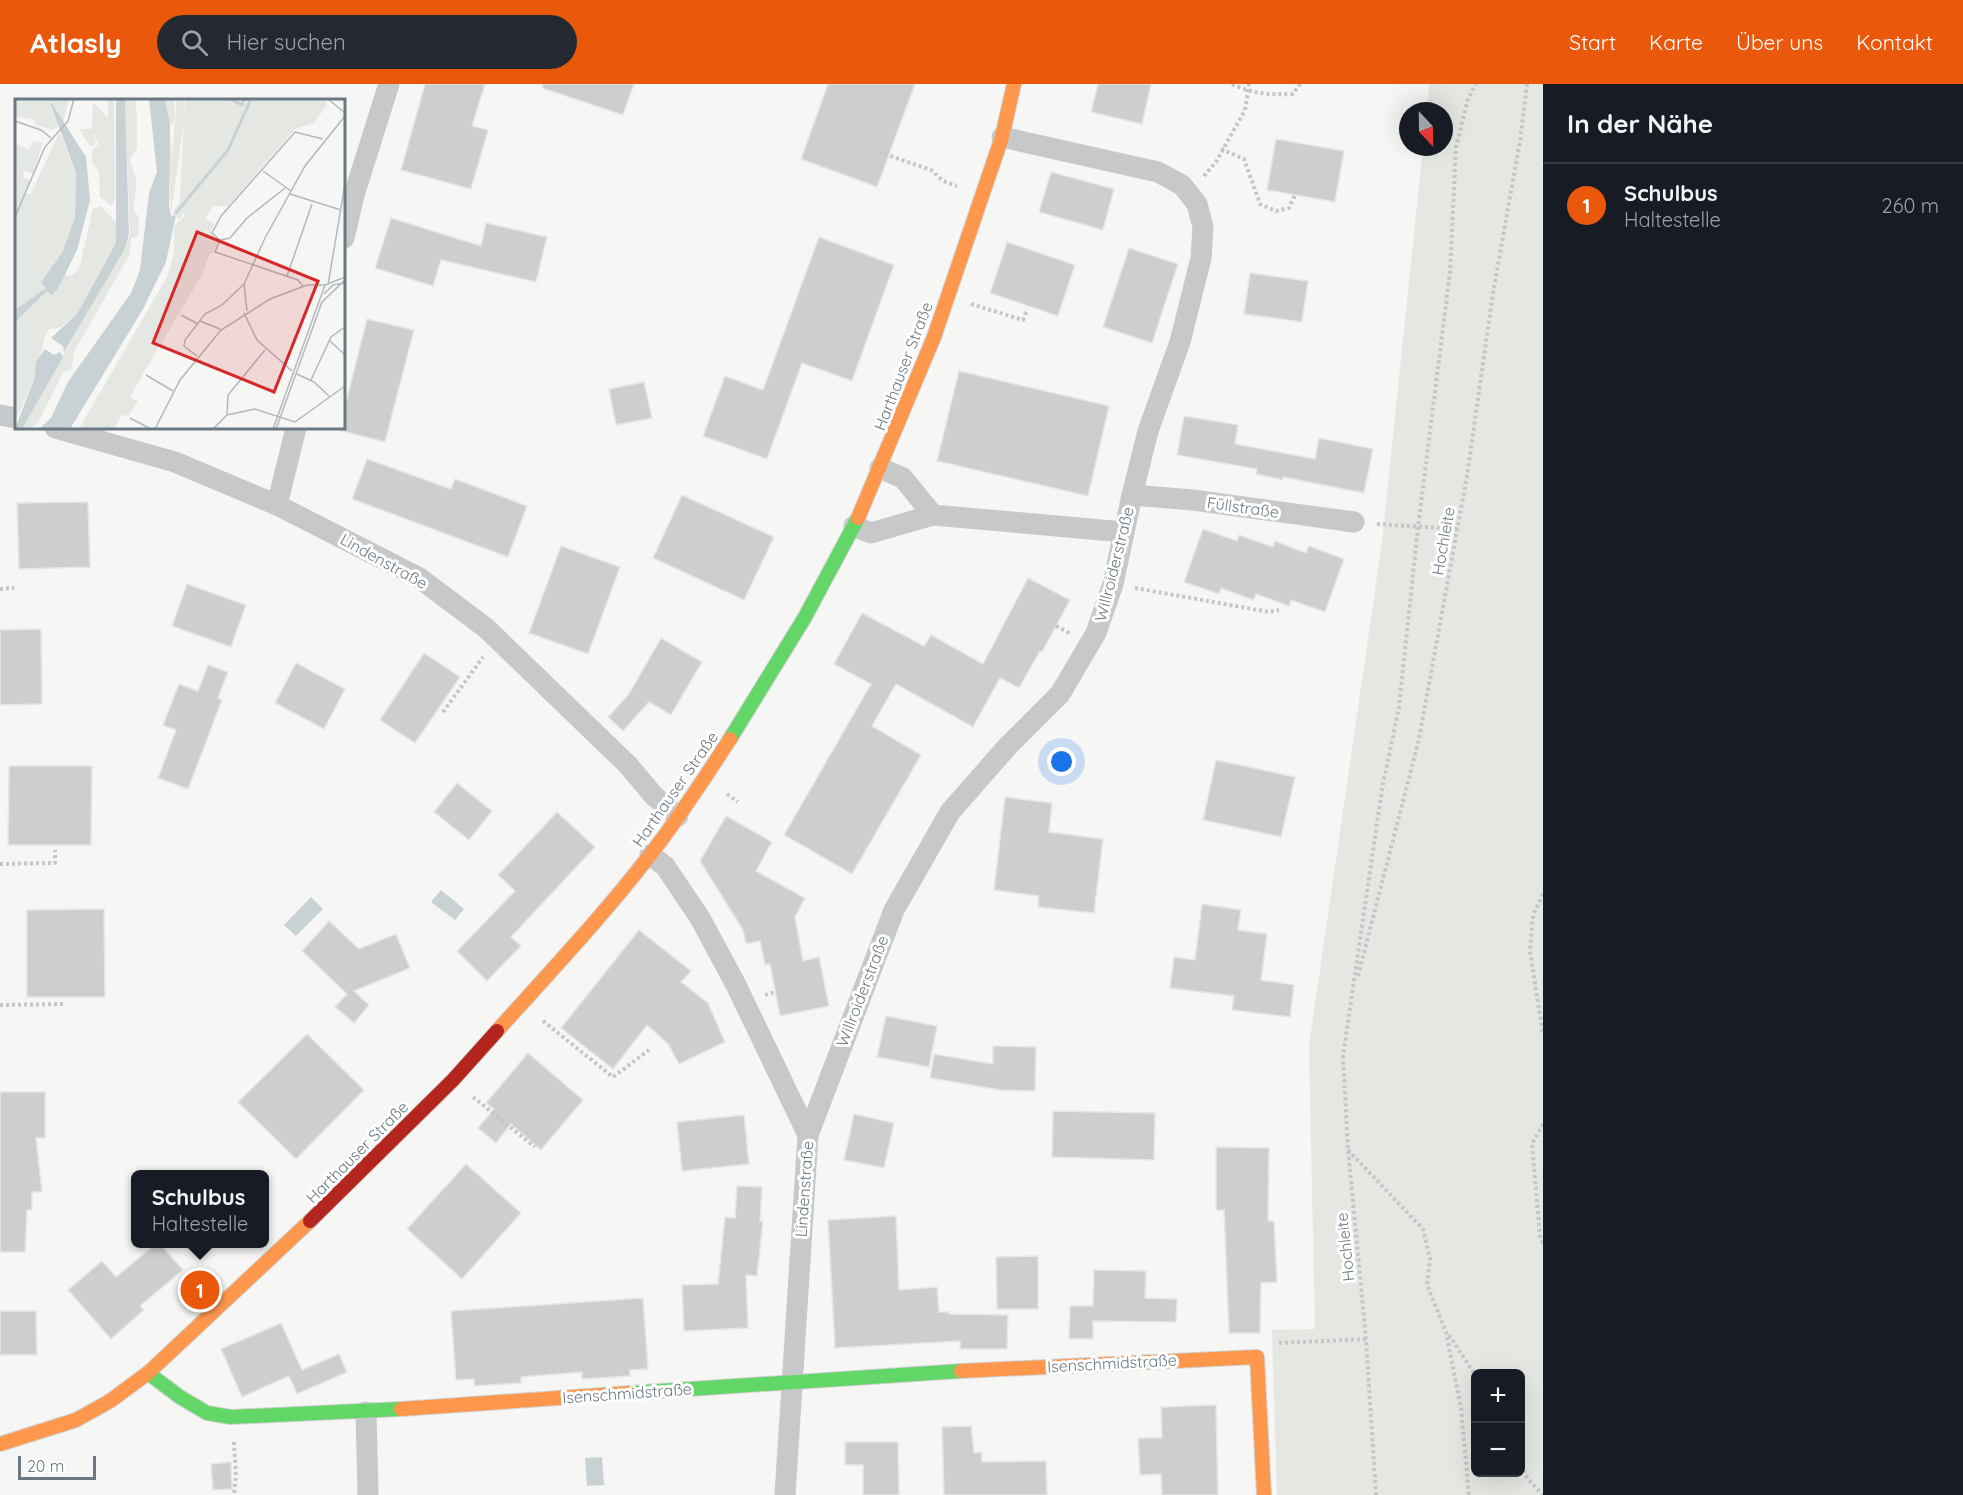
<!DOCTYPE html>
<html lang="de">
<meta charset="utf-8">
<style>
body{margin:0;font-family:Quicksand,sans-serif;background:#242831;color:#f1f3f6}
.controls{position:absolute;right:18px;bottom:18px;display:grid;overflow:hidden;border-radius:9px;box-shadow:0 6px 24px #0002}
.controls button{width:54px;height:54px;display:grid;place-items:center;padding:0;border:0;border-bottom:2px solid #363941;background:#171b24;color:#f1f3f6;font:30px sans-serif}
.compass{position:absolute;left:1399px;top:18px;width:54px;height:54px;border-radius:50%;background:#171b24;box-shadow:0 6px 24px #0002;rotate:158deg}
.scale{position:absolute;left:18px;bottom:15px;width:78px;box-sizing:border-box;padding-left:6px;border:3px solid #697882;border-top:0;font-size:16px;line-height:21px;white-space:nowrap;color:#697882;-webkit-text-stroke:4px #fff;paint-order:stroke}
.you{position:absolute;left:1062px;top:678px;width:21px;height:21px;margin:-15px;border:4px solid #fff;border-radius:50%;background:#1a73e8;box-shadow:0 0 0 9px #1a73e833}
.badge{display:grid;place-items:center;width:39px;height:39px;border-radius:50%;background:#ea580c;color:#fff;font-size:20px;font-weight:700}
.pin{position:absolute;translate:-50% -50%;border:3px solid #fff;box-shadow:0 2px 6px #0006}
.popup{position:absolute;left:131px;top:1086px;width:138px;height:78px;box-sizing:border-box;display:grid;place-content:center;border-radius:9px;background:#171b24;filter:drop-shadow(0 2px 4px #0005);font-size:20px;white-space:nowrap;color:#9ea1a6}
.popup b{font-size:22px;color:#f1f3f6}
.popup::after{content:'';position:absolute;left:50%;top:100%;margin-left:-12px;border:12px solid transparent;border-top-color:#171b24}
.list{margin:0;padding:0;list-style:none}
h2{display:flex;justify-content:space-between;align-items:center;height:78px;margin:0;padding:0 24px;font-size:26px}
h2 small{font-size:20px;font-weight:400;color:#9ea1a6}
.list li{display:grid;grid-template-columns:39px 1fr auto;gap:18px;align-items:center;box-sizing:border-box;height:84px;padding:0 24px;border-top:2px solid #363941}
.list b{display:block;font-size:22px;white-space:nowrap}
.list p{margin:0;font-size:20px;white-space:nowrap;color:#9ea1a6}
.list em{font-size:20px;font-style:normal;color:#9ea1a6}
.icon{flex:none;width:33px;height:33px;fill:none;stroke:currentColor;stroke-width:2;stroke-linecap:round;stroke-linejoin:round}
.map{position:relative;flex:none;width:1543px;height:1411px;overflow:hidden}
header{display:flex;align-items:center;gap:36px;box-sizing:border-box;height:84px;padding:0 30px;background:#ea580c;color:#fff}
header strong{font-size:28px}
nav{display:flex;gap:33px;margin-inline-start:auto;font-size:21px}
.search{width:420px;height:54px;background:#242831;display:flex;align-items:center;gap:15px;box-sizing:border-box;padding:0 21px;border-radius:33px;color:#9ea1a6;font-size:22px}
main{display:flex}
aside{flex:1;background:#171b24}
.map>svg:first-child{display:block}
.green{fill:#e5e7e3;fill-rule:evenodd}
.water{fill:#c8d1d3}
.building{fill:#cdcece;stroke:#e6e6e4;stroke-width:1.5}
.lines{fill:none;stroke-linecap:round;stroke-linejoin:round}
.fast-casing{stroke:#d1d2d2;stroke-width:16}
.slow-casing{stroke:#d1d2d2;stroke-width:16}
.jam-casing{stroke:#d1d2d2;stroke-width:16}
.path{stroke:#c5c6c7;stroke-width:4;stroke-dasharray:3 3;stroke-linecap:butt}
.street{stroke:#c7c8c9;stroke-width:21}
.fast{stroke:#63d668;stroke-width:14}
.slow{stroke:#ff974d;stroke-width:14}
.jam{stroke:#b3261e;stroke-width:14}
.labels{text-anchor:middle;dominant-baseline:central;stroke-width:6;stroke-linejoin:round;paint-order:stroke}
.street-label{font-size:16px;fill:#697882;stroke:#fff}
.inset-river{fill:none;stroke:#c8d1d3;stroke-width:3}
.inset-road{fill:none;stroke:#b1b9bd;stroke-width:1.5}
.view{fill:#d62828;fill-opacity:0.15;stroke:#d62828;stroke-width:3}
.inset-edge{fill:none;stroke:#697882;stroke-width:3}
</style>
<header>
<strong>Atlasly</strong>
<div class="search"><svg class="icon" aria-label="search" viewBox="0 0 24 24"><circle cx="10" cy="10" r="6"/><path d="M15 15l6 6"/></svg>Hier suchen</div>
<nav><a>Start</a><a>Karte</a><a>Über uns</a><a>Kontakt</a></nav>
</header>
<main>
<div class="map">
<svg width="1543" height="1411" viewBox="0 0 1543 1411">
<rect width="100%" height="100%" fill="#f6f6f5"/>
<path class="green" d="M 1429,0 L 1543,0 L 1543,1411 L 1277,1411 L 1272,1246 L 1315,1245 L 1309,962 L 1382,458 L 1423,63 L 1444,63 L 1444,27 L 1427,27 ZM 1476,1290 L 1520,1290 L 1520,1388 L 1476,1388 Z"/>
<g class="water">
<path d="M 441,806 L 464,825 L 455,836 L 431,818 Z"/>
<path d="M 311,813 L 323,825 L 296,852 L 284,841 Z"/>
<path d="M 602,1373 L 604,1401 L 587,1402 L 585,1374 Z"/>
</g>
<g class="building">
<path d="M 425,0 L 485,0 L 472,42 L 488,46 L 471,105 L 401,86 Z"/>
<path d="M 543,0 L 634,0 L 623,31 L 542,4 Z"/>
<path d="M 828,0 L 915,0 L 877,103 L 801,75 Z"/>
<path d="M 1098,0 L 1151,0 L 1142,40 L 1091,28 Z"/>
<path d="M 1276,55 L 1344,67 L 1335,118 L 1267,106 Z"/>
<path d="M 1051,88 L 1114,105 L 1103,146 L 1039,128 Z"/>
<path d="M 391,134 L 481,162 L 486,139 L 547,153 L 536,198 L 441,176 L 433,202 L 375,184 Z"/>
<path d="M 819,153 L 894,181 L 852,297 L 802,279 L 767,375 L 703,352 L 725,292 L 763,306 Z"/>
<path d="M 1007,158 L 1075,181 L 1058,232 L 990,209 Z"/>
<path d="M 1129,164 L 1178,180 L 1152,259 L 1103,243 Z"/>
<path d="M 1250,189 L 1308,197 L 1302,238 L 1244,230 Z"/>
<path d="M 367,235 L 414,246 L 385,358 L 338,346 L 339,344 L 344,344 L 344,326 Z"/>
<path d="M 959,287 L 1109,322 L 1088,412 L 937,377 Z"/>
<path d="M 644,298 L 652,334 L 616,341 L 609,305 Z"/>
<path d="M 1184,332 L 1238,341 L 1235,360 L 1315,375 L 1319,354 L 1373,365 L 1364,409 L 1283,393 L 1283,396 L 1256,390 L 1257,385 L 1177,371 Z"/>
<path d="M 367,375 L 451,405 L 455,395 L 527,422 L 508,473 L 352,415 Z"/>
<path d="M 682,411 L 774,453 L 744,516 L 653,474 Z"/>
<path d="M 88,418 L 90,483 L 19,485 L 17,419 Z"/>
<path d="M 1203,445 L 1237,457 L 1239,451 L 1273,463 L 1275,457 L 1306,469 L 1309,462 L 1344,475 L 1325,528 L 1291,516 L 1289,522 L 1256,510 L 1253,516 L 1221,504 L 1219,510 L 1184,498 Z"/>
<path d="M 561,462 L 620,483 L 588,570 L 529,549 Z"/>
<path d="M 1028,494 L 1070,516 L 1042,568 L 1040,567 L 1019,604 L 1000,594 L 973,643 L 896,600 L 872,642 L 921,671 L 852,790 L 784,751 L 871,600 L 834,580 L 862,529 L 924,562 L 931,551 L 983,580 Z"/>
<path d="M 187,500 L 246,521 L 231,563 L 172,542 Z"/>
<path d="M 41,545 L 42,620 L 0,621 L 0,546 Z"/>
<path d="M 661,554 L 702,578 L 671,631 L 649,618 L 623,647 L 608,633 L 629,610 Z"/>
<path d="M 424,569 L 460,593 L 415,659 L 380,636 Z"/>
<path d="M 296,579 L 345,605 L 324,645 L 275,619 Z"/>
<path d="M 208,581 L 228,588 L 218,614 L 222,616 L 188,705 L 158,694 L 176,646 L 163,641 L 179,600 L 198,607 Z"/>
<path d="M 1216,676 L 1295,693 L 1281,753 L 1203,736 Z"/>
<path d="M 9,682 L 92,682 L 91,761 L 8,761 Z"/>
<path d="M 457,699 L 492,727 L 469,756 L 434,728 Z"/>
<path d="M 1005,713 L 1052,719 L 1049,748 L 1103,755 L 1094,829 L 1038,823 L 1039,812 L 994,806 Z"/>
<path d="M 557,728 L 595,763 L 511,853 L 521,862 L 487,897 L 457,867 L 515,807 L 498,791 Z"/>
<path d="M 726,732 L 772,758 L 756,787 L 805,814 L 795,833 L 803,877 L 819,873 L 829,922 L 780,932 L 770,880 L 765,881 L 760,857 L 746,860 L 743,846 L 700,777 Z"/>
<path d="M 1202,820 L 1241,826 L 1238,846 L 1267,850 L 1261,896 L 1294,901 L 1290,933 L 1232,926 L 1234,912 L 1170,904 L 1174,873 L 1195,876 Z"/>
<path d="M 104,825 L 105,913 L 27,913 L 27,826 Z"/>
<path d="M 329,837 L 359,865 L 396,850 L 410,884 L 354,907 L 369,921 L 354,939 L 335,923 L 347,910 L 302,867 Z"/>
<path d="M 639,846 L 691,887 L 681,898 L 708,919 L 725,958 L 679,980 L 668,960 L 647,941 L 613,985 L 561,944 Z"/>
<path d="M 886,932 L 937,942 L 929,983 L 877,973 Z"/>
<path d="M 307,950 L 364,1006 L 296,1075 L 238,1018 Z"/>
<path d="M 993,962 L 1036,963 L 1035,1007 L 1000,1006 L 930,994 L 934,970 L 993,980 Z"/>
<path d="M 528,969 L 583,1016 L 541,1066 L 511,1040 L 496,1059 L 478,1044 L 494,1025 L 486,1019 Z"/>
<path d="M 0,1008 L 45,1008 L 45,1054 L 36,1054 L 42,1108 L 32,1108 L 32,1126 L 27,1126 L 25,1168 L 0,1168 Z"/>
<path d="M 1053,1027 L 1155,1029 L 1154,1076 L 1052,1073 Z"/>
<path d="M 854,1030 L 894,1039 L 884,1084 L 844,1076 Z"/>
<path d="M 744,1031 L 749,1080 L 682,1087 L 677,1038 Z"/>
<path d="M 1216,1063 L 1269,1064 L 1268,1137 L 1274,1137 L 1277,1198 L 1261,1199 L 1260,1249 L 1229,1249 L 1224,1126 L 1216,1126 Z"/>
<path d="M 466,1080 L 521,1129 L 462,1195 L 407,1145 Z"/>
<path d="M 737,1102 L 762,1103 L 760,1137 L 763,1137 L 757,1192 L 746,1191 L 748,1244 L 684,1247 L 682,1201 L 718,1200 L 725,1133 L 735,1134 Z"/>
<path d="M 896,1132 L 899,1206 L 937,1203 L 939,1228 L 949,1228 L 949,1230 L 1008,1231 L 1007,1265 L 960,1265 L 960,1257 L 835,1264 L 828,1136 Z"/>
<path d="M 156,1160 L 160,1160 L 183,1186 L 140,1222 L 144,1226 L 111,1255 L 68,1206 L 102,1177 L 116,1193 Z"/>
<path d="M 1038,1172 L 1038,1225 L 997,1225 L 996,1173 Z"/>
<path d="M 1094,1186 L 1146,1187 L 1145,1214 L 1177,1215 L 1176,1238 L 1093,1237 L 1093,1255 L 1069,1255 L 1070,1222 L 1093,1222 Z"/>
<path d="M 643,1214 L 648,1285 L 630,1286 L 630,1292 L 582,1295 L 582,1288 L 521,1293 L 521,1299 L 474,1302 L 474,1295 L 456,1296 L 451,1227 Z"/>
<path d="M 0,1227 L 36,1227 L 37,1271 L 0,1271 Z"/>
<path d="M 281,1239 L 302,1286 L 339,1270 L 347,1288 L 297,1310 L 289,1292 L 242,1313 L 221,1265 Z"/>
<path d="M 1216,1321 L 1218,1411 L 1162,1411 L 1161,1390 L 1140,1391 L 1138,1354 L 1162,1354 L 1161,1323 Z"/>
<path d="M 971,1342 L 974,1369 L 982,1368 L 982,1378 L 1046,1377 L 1047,1411 L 944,1411 L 942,1343 Z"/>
<path d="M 845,1358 L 898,1358 L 899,1411 L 863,1411 L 863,1381 L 845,1381 Z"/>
<path d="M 231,1378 L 232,1405 L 213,1406 L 211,1380 Z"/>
</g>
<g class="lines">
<g class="fast-casing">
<g id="fast">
<path d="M 730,655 L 805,533 L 858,434"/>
<path d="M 148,1289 L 180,1313 L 207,1329 L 231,1333 L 401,1325"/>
<path d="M 630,1309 L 961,1287"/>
</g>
</g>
<g class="slow-casing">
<g id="slow">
<path d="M 858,434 L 934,253 L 1002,53 L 1014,0"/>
<path d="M 497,947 C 549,889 602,833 650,771 C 679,734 704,695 730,655"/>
<path d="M 961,1287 L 1257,1273 L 1264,1411"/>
<path d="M 401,1325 L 630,1309"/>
<path d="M 0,1360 L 76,1336 L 110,1317 L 148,1289 L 310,1137"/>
</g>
</g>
<g class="jam-casing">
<path id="jam" d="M 310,1137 L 453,996 L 497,947"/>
</g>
<g class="path">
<path d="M 1232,0 C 1253,10 1270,11 1293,10 L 1300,0"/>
<path d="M 1221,65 L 1244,75 L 1260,120 L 1276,127 L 1289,124 L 1295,111"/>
<path d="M 879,68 L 931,86 L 943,97 L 957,102"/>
<path d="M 1204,92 L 1216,78 L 1245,26 L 1249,0"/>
<path d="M 971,220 L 1023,236 L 1027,225"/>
<path d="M 1377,440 L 1457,445"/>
<path d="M 1135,504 L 1269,528 L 1279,526"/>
<path d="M 0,505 L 14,504"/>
<path d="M 1056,542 L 1071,550"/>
<path d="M 443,628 L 483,573"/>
<path d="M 727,710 L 738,718"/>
<path d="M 0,780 L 55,779 L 55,766"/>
<path d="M 1543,810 L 1533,831 L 1530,867 L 1543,951"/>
<path d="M 1358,892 L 1419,655 L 1467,392 L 1493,209 L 1520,57 L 1527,0"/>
<path d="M 765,911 L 775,908"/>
<path d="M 0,921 L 63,920"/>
<path d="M 543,937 L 613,993 L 649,966"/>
<path d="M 473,1013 L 535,1063"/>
<path d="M 1543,1040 L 1532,1060 L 1540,1153 L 1543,1160"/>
<path d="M 1348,1066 L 1423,1145 L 1430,1175 L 1427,1201 L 1446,1248 L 1461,1324 L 1469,1411"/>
<path d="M 1449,1251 L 1476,1292"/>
<path d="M 1279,1259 L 1366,1255"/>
<path d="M 234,1358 L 236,1392 L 234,1411"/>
<path d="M 1520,1381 L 1528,1395 L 1543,1411"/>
<path d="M 1376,1411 L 1366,1255 L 1348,1065 L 1343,972 L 1382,705 L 1399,623 L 1418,443 L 1450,188 L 1456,63 L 1468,15 L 1476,0"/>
</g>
<g class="street">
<path d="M 344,154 L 354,111 L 389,0"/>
<path d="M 0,331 L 16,334"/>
<path d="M 55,344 L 175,378 L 277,421 L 418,493 L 486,544 L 628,681 L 654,712 L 678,732"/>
<path d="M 880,384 L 903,394 L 933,431"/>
<path d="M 1132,411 L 1193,416 L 1354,438"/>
<path d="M 277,421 L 296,344"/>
<path d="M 854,442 L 871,449 L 933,431 L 1124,448"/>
<path d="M 650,771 L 665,782 L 700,834 L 736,901 L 808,1051 L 785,1411"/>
<path d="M 808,1051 L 894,826 L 950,728 L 1007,663 L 1060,610 L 1096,549 L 1113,500 L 1132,411 L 1148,347 L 1180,258 L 1201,174 L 1203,143 L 1197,120 L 1182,101 L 1158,88 L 1002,53"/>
<path d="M 366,1328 L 368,1411"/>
</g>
<use href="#fast" class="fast"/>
<use href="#slow" class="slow"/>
<use href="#jam" class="jam"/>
</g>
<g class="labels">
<g class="street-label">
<text transform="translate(903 282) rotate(-69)">Harthauser Straße</text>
<text transform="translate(1243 423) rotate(8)">Füllstraße</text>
<text transform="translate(1443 457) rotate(-80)">Hochleite</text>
<text transform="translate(384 477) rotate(29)">Lindenstraße</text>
<text transform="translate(1114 480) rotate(-76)">Willroiderstraße</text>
<text transform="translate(675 705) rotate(-55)">Harthauser Straße</text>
<text transform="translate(862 907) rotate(-69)">Willroiderstraße</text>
<text transform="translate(357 1068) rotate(-45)">Harthauser Straße</text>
<text transform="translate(804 1105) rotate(-86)">Lindenstraße</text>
<text transform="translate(1345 1163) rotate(-96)">Hochleite</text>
<text transform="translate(1112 1279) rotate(-3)">Isenschmidstraße</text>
<text transform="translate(627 1309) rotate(-4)">Isenschmidstraße</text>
</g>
</g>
<g transform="translate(15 15)">
<rect width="330" height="330" fill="#f6f6f5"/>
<path d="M 0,0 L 54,0 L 48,24 L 37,31 L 22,26 L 18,20 L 0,18 ZM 93,0 L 99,0 L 100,98 L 97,107 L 85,98 L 84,72 L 77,64 L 77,51 L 84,45 L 78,34 L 81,45 L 75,47 L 64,30 L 77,30 L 78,3 L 93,19 ZM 110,0 L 120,0 L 122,18 L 122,49 L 115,61 L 122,84 L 118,111 L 124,118 L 123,137 L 116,139 L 115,155 L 59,253 L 56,271 L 48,273 L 24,322 L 15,330 L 7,330 L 115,136 ZM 150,0 L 160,0 L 159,24 L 155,25 ZM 162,0 L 169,0 L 169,21 L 156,115 L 153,45 L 155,42 L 157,48 L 156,71 ZM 170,0 L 310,0 L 312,6 L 299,24 L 280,30 L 213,107 L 198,107 L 190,119 L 199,125 L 196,133 L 204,141 L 198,155 L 195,154 L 187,176 L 122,285 L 115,298 L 123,302 L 113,318 L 107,315 L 99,330 L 64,330 L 152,178 L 159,156 L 159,127 L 170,117 L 169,114 L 164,121 L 159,112 L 165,101 ZM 45,33 L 61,74 L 60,119 L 47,154 L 26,183 L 44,188 L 50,176 L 56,177 L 64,170 L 78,110 L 86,107 L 103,126 L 101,144 L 62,215 L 44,229 L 34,230 L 30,237 L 20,278 L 0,323 L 0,44 L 14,51 L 18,42 L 28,44 L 18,75 L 10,72 L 7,78 L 16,82 L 10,93 L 15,96 Z" fill="#e5e7e3"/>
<path d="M 34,0 L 71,58 L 75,101 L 62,151 L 44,188 L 37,196 L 32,192 L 0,223 L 0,211 L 31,189 L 26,183 L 47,154 L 60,119 L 61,74 ZM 101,0 L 110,0 L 114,135 L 109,151 L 49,253 L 48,247 L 36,239 L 62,215 L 101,144 ZM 134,0 L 150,0 L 155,25 L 154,107 L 156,117 L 161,116 L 151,163 L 128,210 L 55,330 L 24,330 L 36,319 L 53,283 L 116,194 L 125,171 L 134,94 L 142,73 ZM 30,250 L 39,256 L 45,253 L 48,258 L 7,330 L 0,330 L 20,278 L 21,263 Z" fill="#c8d1d3"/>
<path class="inset-river" d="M 216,0 L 227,6 L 229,0M 160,115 L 213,51 L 236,0"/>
<path class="inset-road" d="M 313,0 L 330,14M 0,22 L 26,31 L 36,39M 248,72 L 276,92M 275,95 L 326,111M 0,118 L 30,48 L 53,22 L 59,0M 205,141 L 197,134 L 206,117 L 280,33 L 308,40M 205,141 L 200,153 L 283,181 L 288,187M 205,141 L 215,139 L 232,119 L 270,89M 272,177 L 297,105M 313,186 L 330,85M 309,195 L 318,186 L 330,184M 232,212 L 229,185 L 250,139 L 290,67 L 330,17M 229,214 L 242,241 L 277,272M 166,216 L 183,225M 185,222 L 205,230M 314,241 L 330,256M 182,257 L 169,247 L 170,241 L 190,215 L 207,206 L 229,185M 282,275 L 299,283 L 314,297M 131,276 L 158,292M 296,281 L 316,238 L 330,228M 212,316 L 213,296 L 250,251M 115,319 L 136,330M 140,330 L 165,281 L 206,231 L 255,200 L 292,186 L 311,186M 198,330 L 212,316 L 240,310 L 280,323 L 330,287M 258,330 L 310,186 L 330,178M 261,330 L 307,203 L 330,181"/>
<path class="view" d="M 182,133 L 303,182 L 259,293 L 138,244 Z"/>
<rect width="330" height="330" class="inset-edge"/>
</g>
</svg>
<div class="controls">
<button>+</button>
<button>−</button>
</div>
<svg class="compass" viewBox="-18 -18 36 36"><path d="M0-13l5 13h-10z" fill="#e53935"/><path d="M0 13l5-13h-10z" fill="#9ea1a6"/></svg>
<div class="scale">20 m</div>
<div class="you"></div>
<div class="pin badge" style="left:200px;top:1206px">1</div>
<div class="popup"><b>Schulbus</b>Haltestelle</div>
</div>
<aside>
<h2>In der Nähe<small></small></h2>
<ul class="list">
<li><span class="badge">1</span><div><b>Schulbus</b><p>Haltestelle</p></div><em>260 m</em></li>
</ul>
</aside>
</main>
